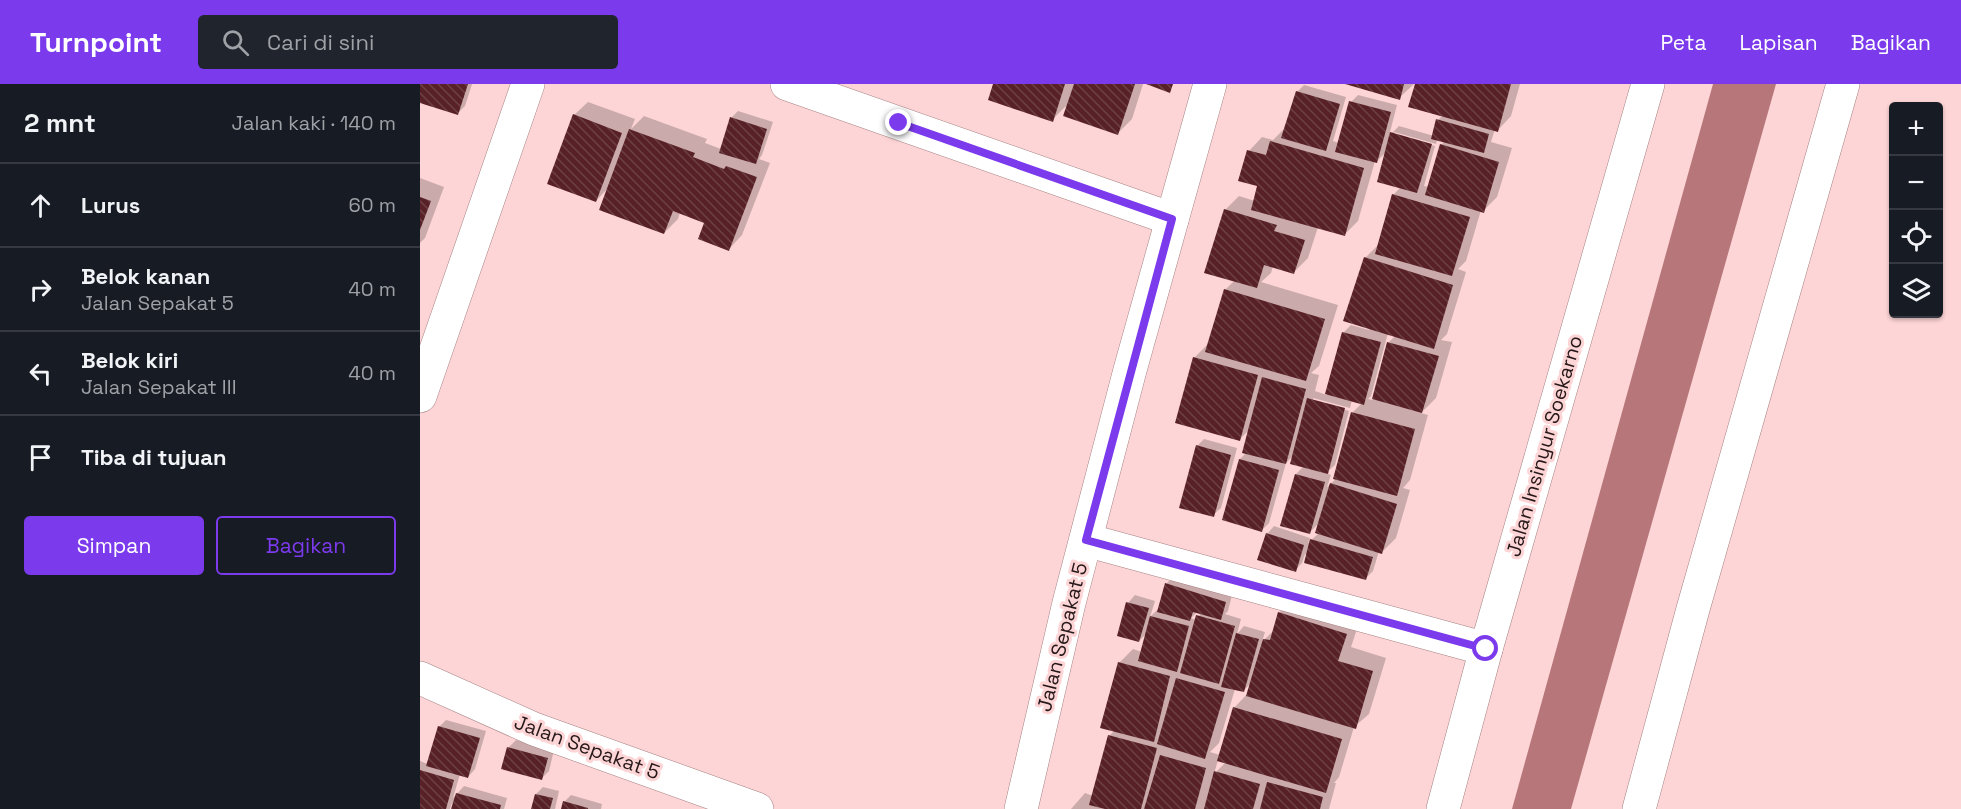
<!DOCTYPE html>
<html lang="id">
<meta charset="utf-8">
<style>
body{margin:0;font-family:"Space Grotesk",sans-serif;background:#20242c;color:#f1f3f6}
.controls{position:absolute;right:18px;top:18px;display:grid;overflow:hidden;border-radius:6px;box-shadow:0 2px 4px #0004}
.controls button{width:54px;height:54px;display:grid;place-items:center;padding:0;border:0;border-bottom:2px solid #363941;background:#171b24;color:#f1f3f6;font:30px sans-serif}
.stop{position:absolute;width:18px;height:18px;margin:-14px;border:4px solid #7c3aed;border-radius:50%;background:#fff}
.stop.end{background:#7c3aed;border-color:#fff;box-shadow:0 2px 6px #0008}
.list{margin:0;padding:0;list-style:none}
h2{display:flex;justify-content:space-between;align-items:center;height:78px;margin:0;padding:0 24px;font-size:26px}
h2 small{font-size:20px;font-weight:400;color:#9ea1a6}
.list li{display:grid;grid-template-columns:39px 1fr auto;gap:18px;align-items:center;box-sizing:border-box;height:84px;padding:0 24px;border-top:2px solid #363941}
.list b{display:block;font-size:22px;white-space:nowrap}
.list p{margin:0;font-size:20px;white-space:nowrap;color:#9ea1a6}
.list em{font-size:20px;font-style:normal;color:#9ea1a6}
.actions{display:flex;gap:12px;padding:18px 24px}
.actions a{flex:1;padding:14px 0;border:2px solid #7c3aed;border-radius:6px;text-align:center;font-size:21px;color:#7c3aed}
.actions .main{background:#7c3aed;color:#fff}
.icon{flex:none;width:33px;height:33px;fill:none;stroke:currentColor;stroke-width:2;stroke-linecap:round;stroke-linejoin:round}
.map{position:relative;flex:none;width:1541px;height:725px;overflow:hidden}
header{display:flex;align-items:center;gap:36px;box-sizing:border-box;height:84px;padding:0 30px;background:#7c3aed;color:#fff}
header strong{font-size:28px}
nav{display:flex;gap:33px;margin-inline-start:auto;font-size:21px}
.search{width:420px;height:54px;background:#20242c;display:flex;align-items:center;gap:15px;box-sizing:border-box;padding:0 21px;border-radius:6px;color:#9ea1a6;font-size:22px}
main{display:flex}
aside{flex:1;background:#171b24}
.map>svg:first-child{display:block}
.water{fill:#b77679}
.shadow{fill:#0003;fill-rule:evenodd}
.building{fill:url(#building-back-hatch)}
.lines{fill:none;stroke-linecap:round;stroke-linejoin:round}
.minor-casing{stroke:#a68182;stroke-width:34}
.tertiary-casing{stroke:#a68182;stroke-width:34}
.minor{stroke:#fff;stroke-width:33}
.tertiary{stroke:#fff;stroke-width:33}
.route{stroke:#7c3aed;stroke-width:8}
.labels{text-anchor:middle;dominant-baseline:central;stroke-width:6;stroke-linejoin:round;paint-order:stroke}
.street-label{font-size:20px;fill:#261819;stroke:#fdd5d6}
</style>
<header>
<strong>Turnpoint</strong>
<div class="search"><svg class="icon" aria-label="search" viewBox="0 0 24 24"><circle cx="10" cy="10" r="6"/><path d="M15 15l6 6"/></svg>Cari di sini</div>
<nav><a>Peta</a><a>Lapisan</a><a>Bagikan</a></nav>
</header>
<main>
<aside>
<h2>2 mnt<small>Jalan kaki · 140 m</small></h2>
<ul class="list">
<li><svg class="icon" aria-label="ahead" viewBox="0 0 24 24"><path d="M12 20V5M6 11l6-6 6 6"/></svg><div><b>Lurus</b></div><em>60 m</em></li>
<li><svg class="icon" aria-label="right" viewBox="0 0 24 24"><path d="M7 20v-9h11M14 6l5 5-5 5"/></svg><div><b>Belok kanan</b><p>Jalan Sepakat 5</p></div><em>40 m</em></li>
<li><svg class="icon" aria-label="left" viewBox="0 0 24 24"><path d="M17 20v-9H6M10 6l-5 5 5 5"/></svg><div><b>Belok kiri</b><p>Jalan Sepakat III</p></div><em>40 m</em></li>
<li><svg class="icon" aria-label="arrive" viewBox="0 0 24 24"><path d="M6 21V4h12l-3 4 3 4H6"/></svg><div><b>Tiba di tujuan</b></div></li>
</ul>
<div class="actions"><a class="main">Simpan</a><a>Bagikan</a></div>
</aside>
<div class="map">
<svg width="1541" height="725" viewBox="0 0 1541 725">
<defs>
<pattern id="building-back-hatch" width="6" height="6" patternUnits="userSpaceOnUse" patternTransform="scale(1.5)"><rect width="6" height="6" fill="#582127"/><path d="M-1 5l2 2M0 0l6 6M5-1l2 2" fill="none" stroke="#6c4044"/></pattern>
</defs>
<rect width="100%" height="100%" fill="#fdd5d6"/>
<path class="water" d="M 1293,0 L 1356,0 L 1151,725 L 1092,725 Z"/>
<g class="shadow">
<path d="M 0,0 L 52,0 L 45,22 L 38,29 L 0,17 Z"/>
<path d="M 575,0 L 723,0 L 712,35 L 698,49 L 648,20 L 632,36 Z"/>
<path d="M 928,0 L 994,0 L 979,14 Z"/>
<path d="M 996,0 L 1100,0 L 1091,32 L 1078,46 L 1075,45 L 1071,58 L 1092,64 L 1077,113 L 1063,127 L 1061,126 L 1046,177 L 1038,185 L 1046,188 L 1027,250 L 1021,256 L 1032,258 L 1016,314 L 1001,329 L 1008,331 L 990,396 L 983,404 L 990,406 L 976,454 L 962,468 L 959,467 L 953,487 L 945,495 L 885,470 L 882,479 L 875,486 L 847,450 L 854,442 L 890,454 L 888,459 L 899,449 L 899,439 L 889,449 L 876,390 L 884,382 L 874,371 L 866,379 L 849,439 L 842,446 L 820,375 L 827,368 L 830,345 L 820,355 L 774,274 L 788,260 L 805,206 L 815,196 L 805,126 L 819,112 L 835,117 L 839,101 L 829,67 L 842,53 L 853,56 L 866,43 L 877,8 L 884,1 L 926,13 L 913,57 L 919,59 L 931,18 L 938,11 L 977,21 L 969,52 L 979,42 L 1014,52 L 1018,36 L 1023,31 ZM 974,48 L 1016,60 L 1017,55 L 1025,57 L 1021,61 L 1009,103 L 1004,102 L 1015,62 L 974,51 ZM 967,67 L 981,103 L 973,111 L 959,160 L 945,174 L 949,246 L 931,241 L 923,249 L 907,311 L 895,307 L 899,291 L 891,289 L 899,282 L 918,221 L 841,198 L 851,189 L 853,182 L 874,188 L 888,174 L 898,143 L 924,151 L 938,137 L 955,77 L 956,78 ZM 968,249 L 975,252 L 968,259 L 953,316 L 948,315 L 951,312 ZM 893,314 L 930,324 L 932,316 L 942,319 L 933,328 L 917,394 L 907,403 L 911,391 L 906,389 L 915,381 L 929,327 L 893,317 Z"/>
<path d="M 168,18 L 215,35 L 211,45 L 224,32 L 287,55 L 285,59 L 301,65 L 311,34 L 318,27 L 353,38 L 342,71 L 339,75 L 350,79 L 322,151 L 309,165 L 286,138 L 260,128 L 258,135 L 244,149 L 189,103 L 176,117 L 154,31 Z"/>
<path d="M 0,94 L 24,103 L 5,154 L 0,159 Z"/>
<path d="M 784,355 L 817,364 L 801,424 L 793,431 L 777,362 Z"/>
<path d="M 753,493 L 812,511 L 808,527 L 805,530 L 821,535 L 817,550 L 824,542 L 845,548 L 842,558 L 854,546 L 859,529 L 873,515 L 940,536 L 931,563 L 966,574 L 949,630 L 934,643 L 919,693 L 914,699 L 916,699 L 909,725 L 651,725 L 665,709 L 673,712 L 689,652 L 695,646 L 699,579 L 713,565 L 722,568 L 727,549 L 719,557 L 708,519 L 715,511 L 735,517 L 730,533 L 738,525 L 746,500 ZM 777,528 L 781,529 L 776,536 L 771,534 ZM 832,598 L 828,609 L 814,624 L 800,671 L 790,668 L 799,659 L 815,605 L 823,607 ZM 798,676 L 806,678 L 794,690 Z"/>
<path d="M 26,636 L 66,647 L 55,685 L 48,693 L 40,690 L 33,714 L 44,702 L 87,714 L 84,725 L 33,725 L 34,720 L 32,719 L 30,725 L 0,725 L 0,677 L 8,680 L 19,643 Z"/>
<path d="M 96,656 L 134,666 L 129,687 L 122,694 L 83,684 L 89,663 Z"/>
<path d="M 123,703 L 139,707 L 135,725 L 112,725 L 116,710 Z"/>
<path d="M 151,711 L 182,720 L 181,725 L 142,725 L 144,718 Z"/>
</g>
<g class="building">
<path d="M 0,0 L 48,0 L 38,31 L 0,19 Z"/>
<path d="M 573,0 L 645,0 L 633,38 L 568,16 Z"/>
<path d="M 654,0 L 715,0 L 698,51 L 643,32 Z"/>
<path d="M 726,0 L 753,0 L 750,9 Z"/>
<path d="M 925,0 L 984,0 L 980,16 Z"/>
<path d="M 995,0 L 1091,0 L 1078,48 L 988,23 Z"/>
<path d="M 876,7 L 920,20 L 906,67 L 861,54 Z"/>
<path d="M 929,17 L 971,28 L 957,79 L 915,68 Z"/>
<path d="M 153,30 L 202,49 L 176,118 L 127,100 Z"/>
<path d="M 310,33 L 347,45 L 336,80 L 299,69 Z"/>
<path d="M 1016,35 L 1069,50 L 1064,69 L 1011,55 Z"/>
<path d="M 209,45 L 275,69 L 273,73 L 304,85 L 306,82 L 337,93 L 309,167 L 278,155 L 284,139 L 253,127 L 244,150 L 179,126 Z"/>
<path d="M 970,48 L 1012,60 L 997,109 L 957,98 Z"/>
<path d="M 850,57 L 944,84 L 925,152 L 831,126 L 837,102 L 818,97 L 827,66 L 846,71 Z"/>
<path d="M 1020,60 L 1079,78 L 1064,129 L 1005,111 Z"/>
<path d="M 972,110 L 1050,133 L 1032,192 L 955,170 Z"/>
<path d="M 0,113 L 11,117 L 0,146 Z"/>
<path d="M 804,125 L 857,141 L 854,147 L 885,156 L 874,190 L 844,181 L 837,204 L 784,189 Z"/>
<path d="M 944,173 L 1033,201 L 1014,265 L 923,237 Z"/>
<path d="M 804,205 L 905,235 L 886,297 L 785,268 Z"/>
<path d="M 922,248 L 961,258 L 944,321 L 905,310 Z"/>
<path d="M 967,258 L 1019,272 L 1002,329 L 952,315 Z"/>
<path d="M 773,273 L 838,291 L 820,357 L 755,339 Z"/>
<path d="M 842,293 L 886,305 L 866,380 L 822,369 Z"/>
<path d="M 887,314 L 925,324 L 908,390 L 870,380 Z"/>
<path d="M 931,328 L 995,345 L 977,412 L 913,395 Z"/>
<path d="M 776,361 L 811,371 L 794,433 L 759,424 Z"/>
<path d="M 819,375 L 859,386 L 842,448 L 802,436 Z"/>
<path d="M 875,390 L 905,398 L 890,450 L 860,442 Z"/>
<path d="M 910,399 L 977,420 L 962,470 L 895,449 Z"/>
<path d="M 846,449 L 884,461 L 876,488 L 837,476 Z"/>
<path d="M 890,455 L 953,473 L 946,496 L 884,479 Z"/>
<path d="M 745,499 L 806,518 L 801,536 L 773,528 L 770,537 L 737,528 Z"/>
<path d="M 706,518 L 729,524 L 719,558 L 697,552 Z"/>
<path d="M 858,528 L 927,550 L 918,577 L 953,587 L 936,645 L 826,612 L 843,555 L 850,556 Z"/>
<path d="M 776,531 L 815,542 L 799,600 L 760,589 Z"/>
<path d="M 730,532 L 769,542 L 757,588 L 718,577 Z"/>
<path d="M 816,549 L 839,555 L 824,608 L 801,603 Z"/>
<path d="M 698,578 L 750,592 L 734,658 L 680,644 Z"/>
<path d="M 756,594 L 805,608 L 785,675 L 737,660 Z"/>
<path d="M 813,623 L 922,655 L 906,709 L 797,677 Z"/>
<path d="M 18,642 L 60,654 L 48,694 L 6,682 Z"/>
<path d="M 688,651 L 737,664 L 721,725 L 685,725 L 669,721 Z"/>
<path d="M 87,663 L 128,674 L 122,696 L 81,685 Z"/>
<path d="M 740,671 L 786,684 L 775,725 L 724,725 Z"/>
<path d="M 0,686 L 34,696 L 26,725 L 0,725 Z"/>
<path d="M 794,687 L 840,700 L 833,725 L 784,725 Z"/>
<path d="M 847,698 L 903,713 L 900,725 L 840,725 Z"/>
<path d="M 36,709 L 81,721 L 80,725 L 31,725 Z"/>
<path d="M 115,710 L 133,714 L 130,725 L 111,725 Z"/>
<path d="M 143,717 L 168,724 L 168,725 L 141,725 Z"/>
</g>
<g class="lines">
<g class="minor-casing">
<g id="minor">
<path d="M 367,0 L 752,135"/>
<path d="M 0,312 L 108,0"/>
<path d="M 666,456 L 1066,565"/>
<path d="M 0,594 L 114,645 L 337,725"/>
<path d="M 601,725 L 649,519 L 710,286 L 790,0"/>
</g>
</g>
<g class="tertiary-casing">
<g id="tertiary">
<path d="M 1023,725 L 1066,565 L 1228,0"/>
<path d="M 1219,725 L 1273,525 L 1423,0"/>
</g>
</g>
<use href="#minor" class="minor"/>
<use href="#tertiary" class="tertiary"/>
</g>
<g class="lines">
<path class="route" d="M 479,39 L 752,135 L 666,456 L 1066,565"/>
</g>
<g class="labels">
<g class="street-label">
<text transform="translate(1124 362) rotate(-74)">Jalan Insinyur Soekarno</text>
<text transform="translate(642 553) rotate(-76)">Jalan Sepakat 5</text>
<text transform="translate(167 663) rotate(20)">Jalan Sepakat 5</text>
</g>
</g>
</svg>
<div class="controls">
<button>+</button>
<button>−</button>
<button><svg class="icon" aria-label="locate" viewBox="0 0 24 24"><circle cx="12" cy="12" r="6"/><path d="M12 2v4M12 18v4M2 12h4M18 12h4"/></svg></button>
<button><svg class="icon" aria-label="layers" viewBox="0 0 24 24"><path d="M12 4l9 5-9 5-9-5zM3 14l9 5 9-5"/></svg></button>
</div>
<div class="stop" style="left:1066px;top:565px"></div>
<div class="stop end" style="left:479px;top:39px"></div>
</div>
</main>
